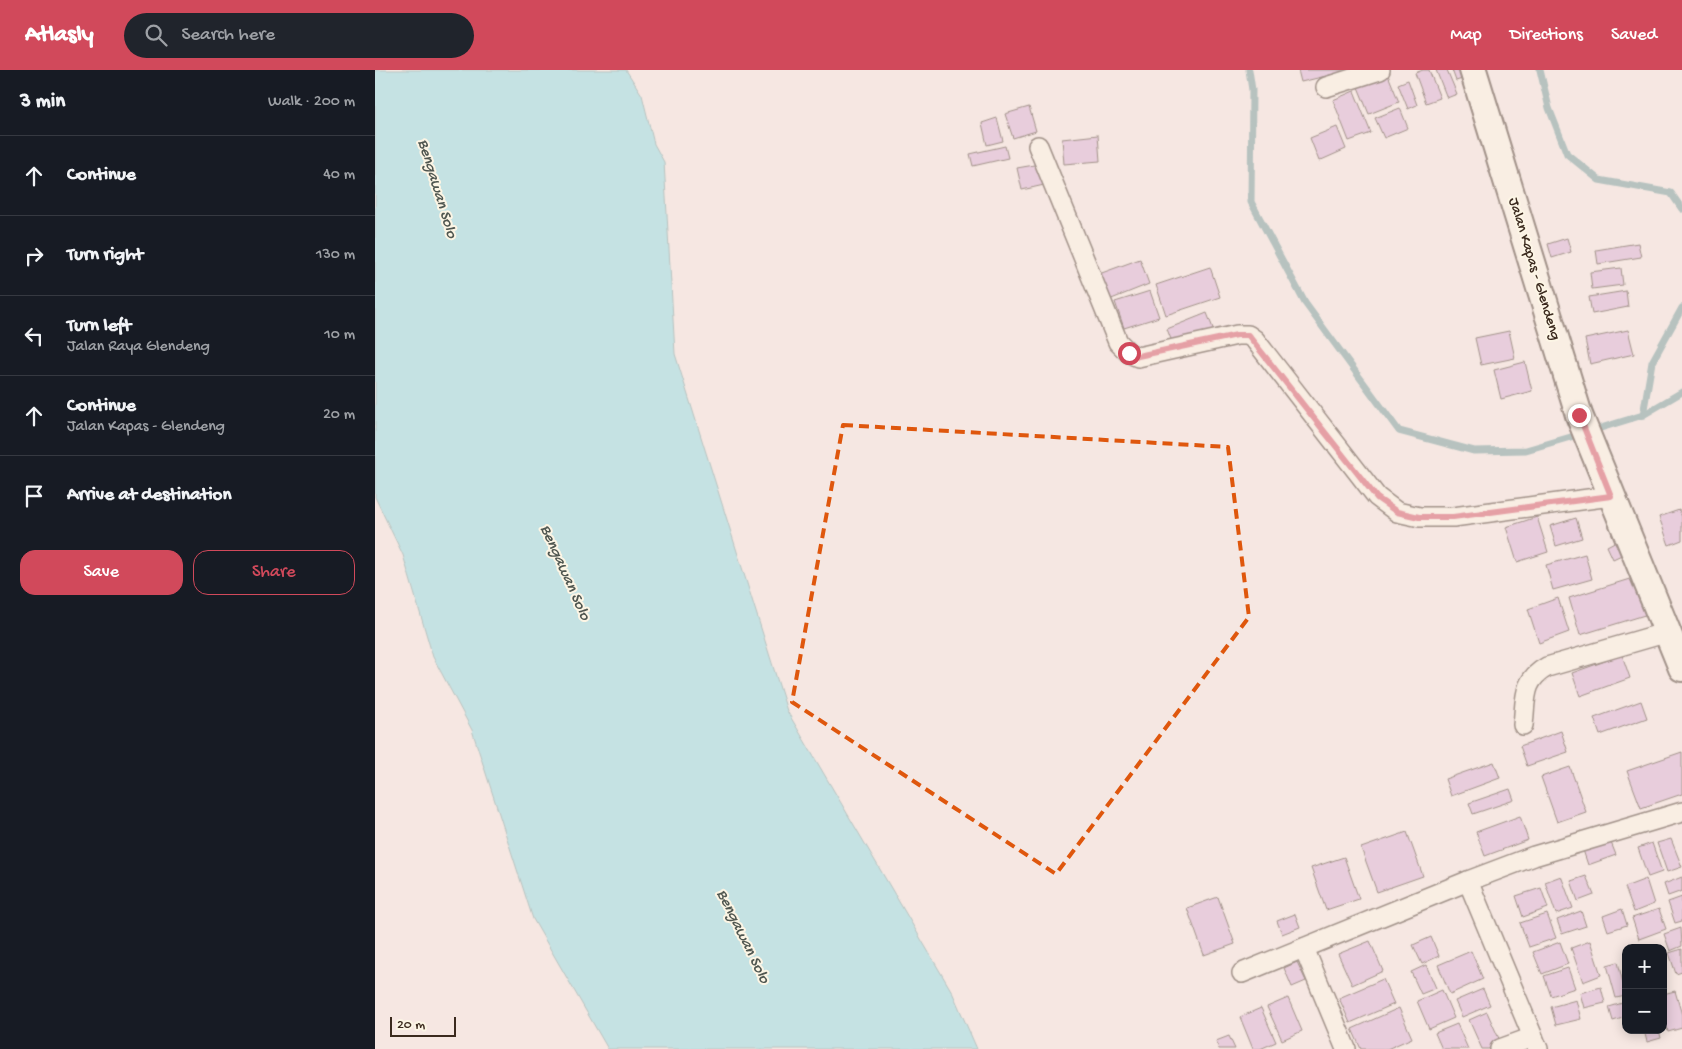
<!DOCTYPE html>
<meta charset="utf-8">
<style>
body{margin:0;font-family:"Gochi Hand",sans-serif;background:#20242c;color:#f1f3f6}
.controls{position:absolute;right:15px;bottom:15px;display:grid;overflow:hidden;border-radius:10px;box-shadow:0 2px 12px #0003}
.controls button{width:45px;height:45px;display:grid;place-items:center;padding:0;border:0;border-bottom:1px solid #363941;background:#171b24;color:#f1f3f6;font:25px sans-serif}
.scale{position:absolute;left:15px;bottom:12px;width:66px;box-sizing:border-box;padding-left:5px;border:2px solid #3b2a1e;border-top:0;font-size:14px;line-height:18px;white-space:nowrap;color:#3b2a1e;-webkit-text-stroke:4px #fcf5e5;paint-order:stroke}
.stop{position:absolute;width:15px;height:15px;margin:-11px;border:4px solid #d1495b;border-radius:50%;background:#fff}
.stop.end{background:#d1495b;border-color:#fff;box-shadow:0 1px 5px #0008}
.list{margin:0;padding:0;list-style:none}
h2{display:flex;justify-content:space-between;align-items:center;height:65px;margin:0;padding:0 20px;font-size:21px}
h2 small{font-size:16px;font-weight:400;color:#9ea1a6}
.list li{display:grid;grid-template-columns:32px 1fr auto;gap:15px;align-items:center;box-sizing:border-box;height:80px;padding:0 20px;border-top:1px solid #363941}
.list b{display:block;font-size:19px;white-space:nowrap}
.list p{margin:0;font-size:16px;white-space:nowrap;color:#9ea1a6}
.list em{font-size:16px;font-style:normal;color:#9ea1a6}
.actions{display:flex;gap:10px;padding:15px 20px}
.actions a{flex:1;padding:11px 0;border:1px solid #d1495b;border-radius:15px;text-align:center;font-size:18px;color:#d1495b}
.actions .main{background:#d1495b;color:#fff}
.icon{flex:none;width:28px;height:28px;fill:none;stroke:currentColor;stroke-width:2;stroke-linecap:round;stroke-linejoin:round}
.map{position:relative;flex:none;width:1307px;height:979px;overflow:hidden}
header{display:flex;align-items:center;gap:30px;box-sizing:border-box;height:70px;padding:0 25px;background:#d1495b;color:#fff}
header strong{font-size:24px}
nav{display:flex;gap:28px;margin-inline-start:auto;font-size:18px}
.search{width:350px;height:45px;background:#20242c;display:flex;align-items:center;gap:12px;box-sizing:border-box;padding:0 18px;border-radius:28px;color:#9ea1a6;font-size:19px}
main{display:flex}
aside{flex:1;background:#171b24}
.map>svg:first-child{display:block}
.water{fill:#8bdce5;stroke:#6b9595}
.lines{fill:none;stroke-linecap:round;stroke-linejoin:round}
.stream{stroke:#6b9595;stroke-width:7}
.building{fill:#d8aed5;stroke:#3b2a1e}
.minor-casing{stroke:#3b2a1e;stroke-width:22}
.secondary-casing{stroke:#3b2a1e;stroke-width:30}
.minor{stroke:#fcf5e5;stroke-width:19}
.secondary{stroke:#fcf5e5;stroke-width:26}
.route{stroke:#d1495b;stroke-width:6}
.marked{fill:none;stroke:#df570d;stroke-width:4;stroke-dasharray:10 6;stroke-linejoin:round}
.labels{text-anchor:middle;dominant-baseline:central;stroke-width:4;stroke-linejoin:round;paint-order:stroke}
.street-label{font-size:15px;fill:#3b2a1e;stroke:#fcf5e5}
.water-label{font-size:16px;font-style:italic;fill:#4f5650;stroke:#fcf5e5}
</style>
<header>
<strong>Atlasly</strong>
<div class="search"><svg class="icon" aria-label="search" viewBox="0 0 24 24"><circle cx="10" cy="10" r="6"/><path d="M15 15l6 6"/></svg>Search here</div>
<nav><a>Map</a><a>Directions</a><a>Saved</a></nav>
</header>
<main>
<aside>
<h2>3 min<small>Walk · 200 m</small></h2>
<ul class="list">
<li><svg class="icon" aria-label="ahead" viewBox="0 0 24 24"><path d="M12 20V5M6 11l6-6 6 6"/></svg><div><b>Continue</b></div><em>40 m</em></li>
<li><svg class="icon" aria-label="right" viewBox="0 0 24 24"><path d="M7 20v-9h11M14 6l5 5-5 5"/></svg><div><b>Turn right</b></div><em>130 m</em></li>
<li><svg class="icon" aria-label="left" viewBox="0 0 24 24"><path d="M17 20v-9H6M10 6l-5 5 5 5"/></svg><div><b>Turn left</b><p>Jalan Raya Glendeng</p></div><em>10 m</em></li>
<li><svg class="icon" aria-label="ahead" viewBox="0 0 24 24"><path d="M12 20V5M6 11l6-6 6 6"/></svg><div><b>Continue</b><p>Jalan Kapas - Glendeng</p></div><em>20 m</em></li>
<li><svg class="icon" aria-label="arrive" viewBox="0 0 24 24"><path d="M6 21V4h12l-3 4 3 4H6"/></svg><div><b>Arrive at destination</b></div></li>
</ul>
<div class="actions"><a class="main">Save</a><a>Share</a></div>
</aside>
<div class="map">
<svg width="1307" height="979" viewBox="0 0 1307 979">
<rect width="100%" height="100%" fill="#f5e7e2"/>
<filter id="ink" filterUnits="userSpaceOnUse"><feTurbulence type="fractalNoise" baseFrequency=".02" numOctaves="2"/><feDisplacementMap in="SourceGraphic" scale="10" xChannelSelector="R" yChannelSelector="G"/><feConvolveMatrix kernelMatrix="1 2 1 2 8 2 1 2 1" color-interpolation-filters="sRGB"/></filter>
<g filter="url(#ink)">
<path class="water" d="M 0,0 L 251,0 L 267,25 L 279,74 L 289,92 L 300,284 L 412,641 L 577,922 L 602,979 L 233,979 L 158,849 L 97,660 L 58,587 L 28,485 L 0,427 Z"/>
<g class="lines">
<g class="stream">
<path d="M 874,0 L 877,20 L 876,132 L 930,233 L 1024,361 L 1099,381 L 1151,380 L 1206,364"/>
<path d="M 1165,0 L 1174,38 L 1192,84 L 1224,110 L 1296,123 L 1307,139"/>
<path d="M 1268,345 L 1277,292 L 1307,238"/>
<path d="M 1216,361 L 1268,345 L 1307,322"/>
</g>
</g>
<g class="building">
<path d="M 923,0 L 972,0 L 972,1 L 926,12 Z"/>
<path d="M 1048,0 L 1054,0 L 1065,28 L 1051,33 L 1040,3 Z"/>
<path d="M 1061,0 L 1072,0 L 1082,24 L 1072,28 Z"/>
<path d="M 1077,0 L 1091,0 L 1093,7 L 1081,11 Z"/>
<path d="M 1013,5 L 1024,32 L 994,44 L 983,17 Z"/>
<path d="M 1033,10 L 1042,35 L 1033,39 L 1023,14 Z"/>
<path d="M 979,21 L 996,63 L 974,71 L 958,30 Z"/>
<path d="M 654,37 L 661,61 L 638,68 L 630,44 Z"/>
<path d="M 1025,38 L 1033,58 L 1009,68 L 1000,48 Z"/>
<path d="M 622,48 L 628,71 L 612,75 L 607,53 Z"/>
<path d="M 962,57 L 971,79 L 944,91 L 935,68 Z"/>
<path d="M 723,65 L 725,91 L 689,94 L 687,69 Z"/>
<path d="M 630,76 L 633,88 L 598,96 L 595,84 Z"/>
<path d="M 665,94 L 669,115 L 647,120 L 642,98 Z"/>
<path d="M 1192,168 L 1196,182 L 1177,188 L 1173,174 Z"/>
<path d="M 1263,173 L 1266,187 L 1223,194 L 1221,180 Z"/>
<path d="M 765,189 L 774,214 L 734,230 L 724,204 Z"/>
<path d="M 835,197 L 845,227 L 791,245 L 781,215 Z"/>
<path d="M 1246,198 L 1248,215 L 1217,219 L 1215,202 Z"/>
<path d="M 775,221 L 784,247 L 749,258 L 740,232 Z"/>
<path d="M 1251,221 L 1253,237 L 1217,244 L 1214,227 Z"/>
<path d="M 832,243 L 839,261 L 799,277 L 792,259 Z"/>
<path d="M 1253,260 L 1259,284 L 1215,294 L 1210,269 Z"/>
<path d="M 1134,261 L 1140,288 L 1106,295 L 1100,268 Z"/>
<path d="M 1150,292 L 1157,321 L 1126,329 L 1119,300 Z"/>
<path d="M 1304,440 L 1307,447 L 1307,470 L 1294,475 L 1284,447 Z"/>
<path d="M 1162,447 L 1173,482 L 1142,492 L 1131,457 Z"/>
<path d="M 1201,448 L 1207,468 L 1181,476 L 1175,456 Z"/>
<path d="M 1247,468 L 1253,482 L 1238,489 L 1232,476 Z"/>
<path d="M 1210,484 L 1217,509 L 1178,520 L 1171,495 Z"/>
<path d="M 1261,507 L 1273,544 L 1205,565 L 1194,528 Z"/>
<path d="M 1183,528 L 1194,562 L 1164,573 L 1153,539 Z"/>
<path d="M 1247,585 L 1255,608 L 1205,626 L 1197,603 Z"/>
<path d="M 1266,631 L 1272,648 L 1225,665 L 1219,648 Z"/>
<path d="M 1186,661 L 1193,682 L 1152,696 L 1145,676 Z"/>
<path d="M 1307,682 L 1307,724 L 1266,738 L 1252,701 Z"/>
<path d="M 1119,692 L 1125,708 L 1076,726 L 1070,709 Z"/>
<path d="M 1195,697 L 1211,742 L 1182,752 L 1166,707 Z"/>
<path d="M 1135,719 L 1139,730 L 1098,744 L 1094,733 Z"/>
<path d="M 1145,746 L 1153,770 L 1110,786 L 1101,762 Z"/>
<path d="M 1032,762 L 1048,806 L 1002,822 L 986,778 Z"/>
<path d="M 1296,769 L 1307,797 L 1292,802 L 1282,773 Z"/>
<path d="M 1235,770 L 1241,785 L 1213,795 L 1208,780 Z"/>
<path d="M 1277,773 L 1287,802 L 1273,807 L 1263,778 Z"/>
<path d="M 969,787 L 984,829 L 951,840 L 936,798 Z"/>
<path d="M 1186,806 L 1198,838 L 1181,844 L 1170,812 Z"/>
<path d="M 1211,806 L 1219,825 L 1203,831 L 1196,811 Z"/>
<path d="M 1307,807 L 1307,821 L 1293,826 L 1289,814 Z"/>
<path d="M 1271,809 L 1279,834 L 1259,842 L 1250,817 Z"/>
<path d="M 1166,818 L 1173,838 L 1148,847 L 1141,826 Z"/>
<path d="M 843,827 L 860,874 L 829,885 L 812,838 Z"/>
<path d="M 1307,827 L 1307,851 L 1300,853 L 1293,832 Z"/>
<path d="M 1247,839 L 1252,855 L 1233,861 L 1228,846 Z"/>
<path d="M 1284,839 L 1291,859 L 1264,869 L 1257,848 Z"/>
<path d="M 1206,841 L 1211,856 L 1187,864 L 1182,850 Z"/>
<path d="M 920,844 L 925,857 L 907,864 L 902,851 Z"/>
<path d="M 1172,844 L 1181,868 L 1154,877 L 1145,853 Z"/>
<path d="M 1306,858 L 1307,876 L 1295,881 L 1289,864 Z"/>
<path d="M 1056,867 L 1064,886 L 1047,894 L 1038,875 Z"/>
<path d="M 995,871 L 1008,901 L 977,915 L 963,884 Z"/>
<path d="M 1215,871 L 1226,905 L 1208,912 L 1196,878 Z"/>
<path d="M 1185,872 L 1193,894 L 1167,904 L 1158,882 Z"/>
<path d="M 1307,879 L 1307,902 L 1301,904 L 1294,883 Z"/>
<path d="M 1096,881 L 1108,909 L 1075,924 L 1063,895 Z"/>
<path d="M 922,892 L 931,911 L 917,917 L 909,898 Z"/>
<path d="M 1243,892 L 1251,926 L 1241,928 L 1232,895 Z"/>
<path d="M 1051,895 L 1061,918 L 1046,924 L 1036,902 Z"/>
<path d="M 1193,898 L 1200,918 L 1176,926 L 1169,906 Z"/>
<path d="M 1008,909 L 1019,934 L 975,953 L 964,928 Z"/>
<path d="M 1226,917 L 1230,933 L 1209,938 L 1205,923 Z"/>
<path d="M 1108,919 L 1115,935 L 1087,947 L 1080,931 Z"/>
<path d="M 1067,920 L 1079,948 L 1054,959 L 1042,931 Z"/>
<path d="M 1300,921 L 1307,945 L 1307,958 L 1293,962 L 1288,943 L 1288,924 Z"/>
<path d="M 913,928 L 927,961 L 907,970 L 892,937 Z"/>
<path d="M 1201,930 L 1206,949 L 1181,955 L 1176,937 Z"/>
<path d="M 1251,932 L 1251,947 L 1238,951 L 1234,937 Z"/>
<path d="M 886,938 L 901,972 L 885,979 L 878,979 L 865,947 Z"/>
<path d="M 1024,938 L 1037,968 L 1012,979 L 986,979 L 977,959 Z"/>
<path d="M 1112,942 L 1126,973 L 1113,979 L 1107,979 L 1094,950 Z"/>
<path d="M 1082,954 L 1093,979 L 1067,979 L 1060,963 Z"/>
<path d="M 1269,960 L 1284,960 L 1286,968 L 1272,972 Z"/>
<path d="M 854,966 L 860,979 L 844,979 L 841,971 Z"/>
</g>
<g class="lines">
<g class="minor-casing">
<g id="minor">
<path d="M 951,17 L 1005,0"/>
<path d="M 663,76 L 743,272 L 754,283 L 763,287 L 862,265 L 873,265 L 880,270 L 1002,427 L 1022,442 L 1045,447 L 1078,447 L 1236,426"/>
<path d="M 1148,655 C 1151,630 1147,610 1172,597 L 1293,562"/>
<path d="M 929,878 L 971,979"/>
<path d="M 867,903 L 1093,811"/>
<path d="M 1125,979 L 1158,967"/>
<path d="M 1163,979 L 1093,811 L 1159,786 L 1307,742"/>
</g>
</g>
<g class="secondary-casing">
<path id="secondary" d="M 1098,0 L 1204,345 L 1307,598"/>
</g>
<use href="#minor" class="minor"/>
<use href="#secondary" class="secondary"/>
</g>
</g>
<g class="lines" filter="url(#ink)">
<path class="route" d="M 754,283 L 763,286 L 862,265 L 873,265 L 1002,428 L 1022,442 L 1044,447 L 1078,447 L 1236,426 L 1204,345"/>
</g>
<path d="M0 0H1307V979H0ZM 468,355 L 853,377 L 874,547 L 681,804 L 417,632 Z" fill="#f5e7e2" fill-opacity=".55" fill-rule="evenodd"/>
<path class="marked" d="M 468,355 L 853,377 L 874,547 L 681,804 L 417,632 Z"/>
<g class="labels">
<g class="street-label">
<text transform="translate(1159 199) rotate(73)">Jalan Kapas - Glendeng</text>
</g>
<g class="water-label">
<text transform="translate(61 119) rotate(73)">Bengawan Solo</text>
<text transform="translate(189 503) rotate(66)">Bengawan Solo</text>
<text transform="translate(367 867) rotate(64)">Bengawan Solo</text>
</g>
</g>
</svg>
<div class="controls">
<button>+</button>
<button>−</button>
</div>
<div class="scale">20 m</div>
<div class="stop" style="left:754px;top:283px"></div>
<div class="stop end" style="left:1204px;top:345px"></div>
</div>
</main>
